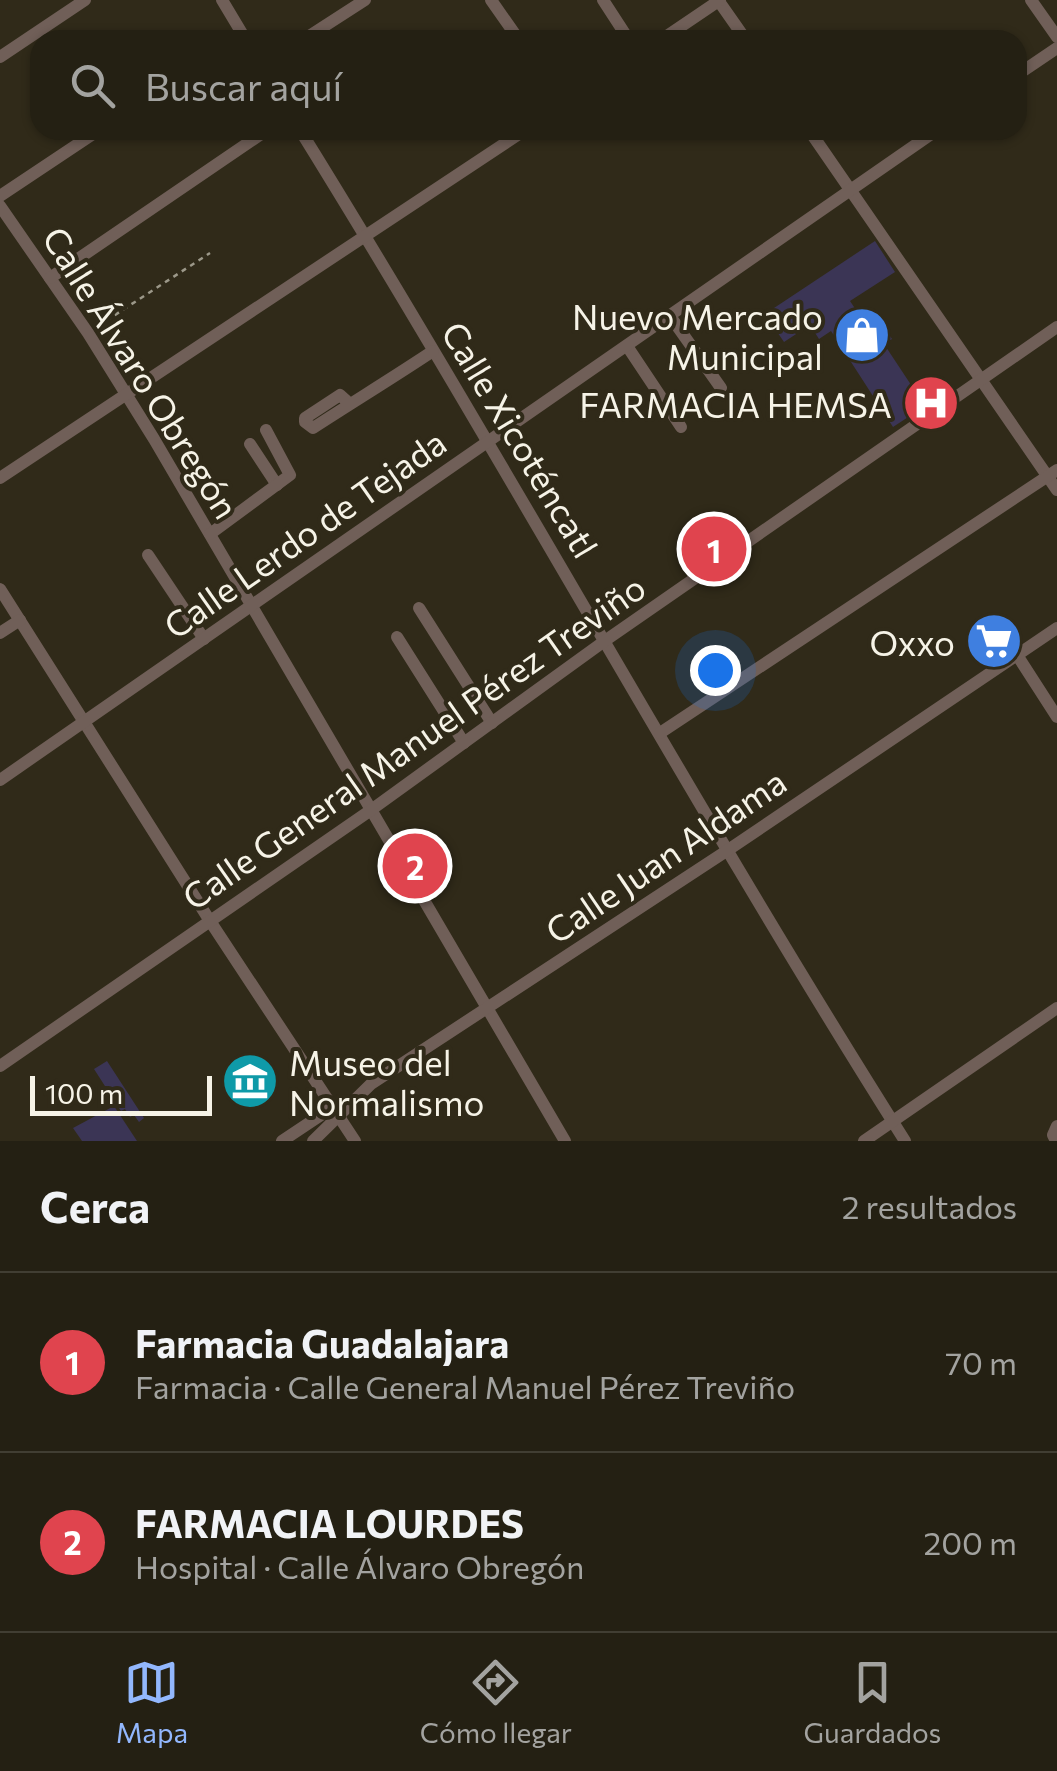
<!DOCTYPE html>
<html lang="es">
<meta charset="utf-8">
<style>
body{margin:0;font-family:Commissioner,sans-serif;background:#2c281c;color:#f1f3f6}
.scale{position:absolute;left:30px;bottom:25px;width:182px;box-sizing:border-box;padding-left:10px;border:5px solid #f6f3e7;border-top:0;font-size:28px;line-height:35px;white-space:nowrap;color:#f6f3e7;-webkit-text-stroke:8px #302a19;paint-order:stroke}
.you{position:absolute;left:715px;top:670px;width:35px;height:35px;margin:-25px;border:8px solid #fff;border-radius:50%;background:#1a73e8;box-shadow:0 0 0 15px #1a73e833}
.badge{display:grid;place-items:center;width:65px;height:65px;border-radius:50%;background:#92b7fd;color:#fff;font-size:32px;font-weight:700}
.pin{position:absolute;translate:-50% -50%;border:5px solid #fff;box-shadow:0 2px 10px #0006}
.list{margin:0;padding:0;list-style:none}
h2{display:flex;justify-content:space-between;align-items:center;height:130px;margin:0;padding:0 40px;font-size:42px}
h2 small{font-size:32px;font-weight:400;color:#a3a3a0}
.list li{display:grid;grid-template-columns:65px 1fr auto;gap:30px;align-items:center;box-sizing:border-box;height:180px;padding:0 40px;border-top:2px solid #413e33}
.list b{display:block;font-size:38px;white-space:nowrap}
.list p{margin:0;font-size:32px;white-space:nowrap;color:#a3a3a0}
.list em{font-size:32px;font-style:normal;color:#a3a3a0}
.icon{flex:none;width:55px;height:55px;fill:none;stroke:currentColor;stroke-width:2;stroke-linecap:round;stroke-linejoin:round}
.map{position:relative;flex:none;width:1057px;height:1141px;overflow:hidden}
.search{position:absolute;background:#242013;box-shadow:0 2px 8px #0004;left:30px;right:30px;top:30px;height:110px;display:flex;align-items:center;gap:25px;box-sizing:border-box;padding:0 35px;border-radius:30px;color:#a3a3a0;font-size:38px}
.sheet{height:490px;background:#242013}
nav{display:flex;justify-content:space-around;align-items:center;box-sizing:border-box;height:140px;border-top:2px solid #413e33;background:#242013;font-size:28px;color:#a3a3a0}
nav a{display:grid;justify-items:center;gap:5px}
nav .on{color:#92b7fd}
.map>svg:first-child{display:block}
.building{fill:#3b3555}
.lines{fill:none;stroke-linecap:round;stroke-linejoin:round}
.path{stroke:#9c9889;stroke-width:2.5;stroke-dasharray:5 5;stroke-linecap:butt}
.minor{stroke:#705f58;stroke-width:12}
.labels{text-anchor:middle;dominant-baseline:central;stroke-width:8;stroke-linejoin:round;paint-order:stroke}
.poi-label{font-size:35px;fill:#f6f3e7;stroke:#302a19;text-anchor:end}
.street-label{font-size:35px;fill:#f6f3e7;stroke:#302a19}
</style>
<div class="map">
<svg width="1057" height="1141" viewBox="0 0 1057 1141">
<rect width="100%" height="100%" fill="#302a19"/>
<g class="building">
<path d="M 875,241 L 895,272 L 850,301 L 860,316 L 872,308 L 892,339 L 884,344 L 925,406 L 893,427 L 831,331 L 819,339 L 810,325 L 784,342 L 765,314 Z"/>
<path d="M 107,1061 L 144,1118 L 139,1122 L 134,1115 L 130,1117 L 125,1109 L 121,1111 L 94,1069 Z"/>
<path d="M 114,1106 L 137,1141 L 82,1141 L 73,1128 Z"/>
</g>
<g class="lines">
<path class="path" d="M 98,326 L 210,253"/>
<g class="minor">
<path d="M 222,0 L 246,40"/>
<path d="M 491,0 L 519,40"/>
<path d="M 603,0 L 629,40"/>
<path d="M 718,0 L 746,40"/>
<path d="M 1031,0 L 1057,37"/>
<path d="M 303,40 L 365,0"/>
<path d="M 661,40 L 720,0"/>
<path d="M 0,57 L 85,0"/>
<path d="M 1017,75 L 1057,48"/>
<path d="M 300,130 C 507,464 695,809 905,1141"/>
<path d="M 809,130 L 1057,490"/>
<path d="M 0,196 L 99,130"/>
<path d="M 0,206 L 88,333 L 154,439 L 565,1141"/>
<path d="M 50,278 L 267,130"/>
<path d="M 670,316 L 721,388"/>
<path d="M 627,346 L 681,427"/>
<path d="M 350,404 L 340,395 L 305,418 L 305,422 L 313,428 C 353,402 394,377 433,351"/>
<path d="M 250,444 L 277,485"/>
<path d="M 0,478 L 525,130"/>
<path d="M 210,534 L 290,475 L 266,430"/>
<path d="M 148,555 L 204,639"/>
<path d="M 0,589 L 210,921 L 355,1141"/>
<path d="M 419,608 L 492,723"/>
<path d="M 0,633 L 20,620"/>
<path d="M 397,637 L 464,743"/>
<path d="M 1017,655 L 1057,717"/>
<path d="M 660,733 L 1057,470"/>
<path d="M 0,780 L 937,130"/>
<path d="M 0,1066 L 371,810 L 606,640 L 1057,327"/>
<path d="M 282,1141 L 333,1107"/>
<path d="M 313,1141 L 371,1084 L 728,850 L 1057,628"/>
<path d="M 864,1141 L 1057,1008"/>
<path d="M 1056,1141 L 1053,1135 L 1057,1126"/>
</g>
</g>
<defs>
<g id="shop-disc" transform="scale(2.875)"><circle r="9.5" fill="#3f7fe0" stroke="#302a19"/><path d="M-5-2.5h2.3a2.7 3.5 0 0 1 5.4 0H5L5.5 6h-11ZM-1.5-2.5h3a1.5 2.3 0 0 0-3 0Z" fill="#fff"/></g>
<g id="hospital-disc" transform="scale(2.875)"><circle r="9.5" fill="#e0444e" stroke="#302a19"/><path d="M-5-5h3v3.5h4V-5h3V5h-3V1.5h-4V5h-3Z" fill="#fff"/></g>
<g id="supermarket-disc" transform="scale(2.875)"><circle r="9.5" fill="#3f7fe0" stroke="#302a19"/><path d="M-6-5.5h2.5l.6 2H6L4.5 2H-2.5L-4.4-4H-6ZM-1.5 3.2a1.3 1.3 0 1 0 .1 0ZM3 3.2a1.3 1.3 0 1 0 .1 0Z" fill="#fff"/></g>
<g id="museum-disc" transform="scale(2.875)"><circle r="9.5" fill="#0f9aa8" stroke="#302a19"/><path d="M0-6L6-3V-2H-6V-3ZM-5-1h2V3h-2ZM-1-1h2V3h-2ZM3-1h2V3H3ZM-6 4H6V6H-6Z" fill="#fff"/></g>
</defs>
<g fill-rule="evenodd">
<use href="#shop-disc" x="862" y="335"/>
<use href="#hospital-disc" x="931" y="403"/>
<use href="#supermarket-disc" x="994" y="641"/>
<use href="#museum-disc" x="250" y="1081"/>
</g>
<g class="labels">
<g class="poi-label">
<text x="823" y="315">Nuevo Mercado<tspan x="823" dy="40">Municipal</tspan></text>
<text x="892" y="403">FARMACIA HEMSA</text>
<text x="955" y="641">Oxxo</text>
<text x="289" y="1061" text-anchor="start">Museo del<tspan x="289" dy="40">Normalismo</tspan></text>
</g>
<g class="street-label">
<text transform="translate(142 372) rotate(58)">Calle Álvaro Obregón</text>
<text transform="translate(521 439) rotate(59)">Calle Xicoténcatl</text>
<text transform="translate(304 533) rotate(-35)">Calle Lerdo de Tejada</text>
<text transform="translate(413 741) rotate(-35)">Calle General Manuel Pérez Treviño</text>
<text transform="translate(665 855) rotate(-34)">Calle Juan Aldama</text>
</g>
</g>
</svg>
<div class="scale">100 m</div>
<div class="you"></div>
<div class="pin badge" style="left:714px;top:549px;background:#e0444e">1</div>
<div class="pin badge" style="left:415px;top:866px;background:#e0444e">2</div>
<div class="search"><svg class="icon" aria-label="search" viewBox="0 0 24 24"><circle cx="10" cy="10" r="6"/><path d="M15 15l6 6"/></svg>Buscar aquí</div>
</div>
<section class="sheet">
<h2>Cerca<small>2 resultados</small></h2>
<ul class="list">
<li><span class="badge" style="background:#e0444e">1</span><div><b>Farmacia Guadalajara</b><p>Farmacia · Calle General Manuel Pérez Treviño</p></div><em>70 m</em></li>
<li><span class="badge" style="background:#e0444e">2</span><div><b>FARMACIA LOURDES</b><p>Hospital · Calle Álvaro Obregón</p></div><em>200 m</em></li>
</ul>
</section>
<nav>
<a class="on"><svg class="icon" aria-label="map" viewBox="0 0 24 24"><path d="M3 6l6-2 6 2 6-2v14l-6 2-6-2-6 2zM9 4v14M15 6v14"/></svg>Mapa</a>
<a><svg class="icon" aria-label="directions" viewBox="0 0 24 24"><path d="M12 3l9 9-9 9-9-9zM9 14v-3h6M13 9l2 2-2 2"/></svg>Cómo llegar</a>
<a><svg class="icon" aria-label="saved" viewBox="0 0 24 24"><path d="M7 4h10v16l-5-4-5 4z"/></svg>Guardados</a>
</nav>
